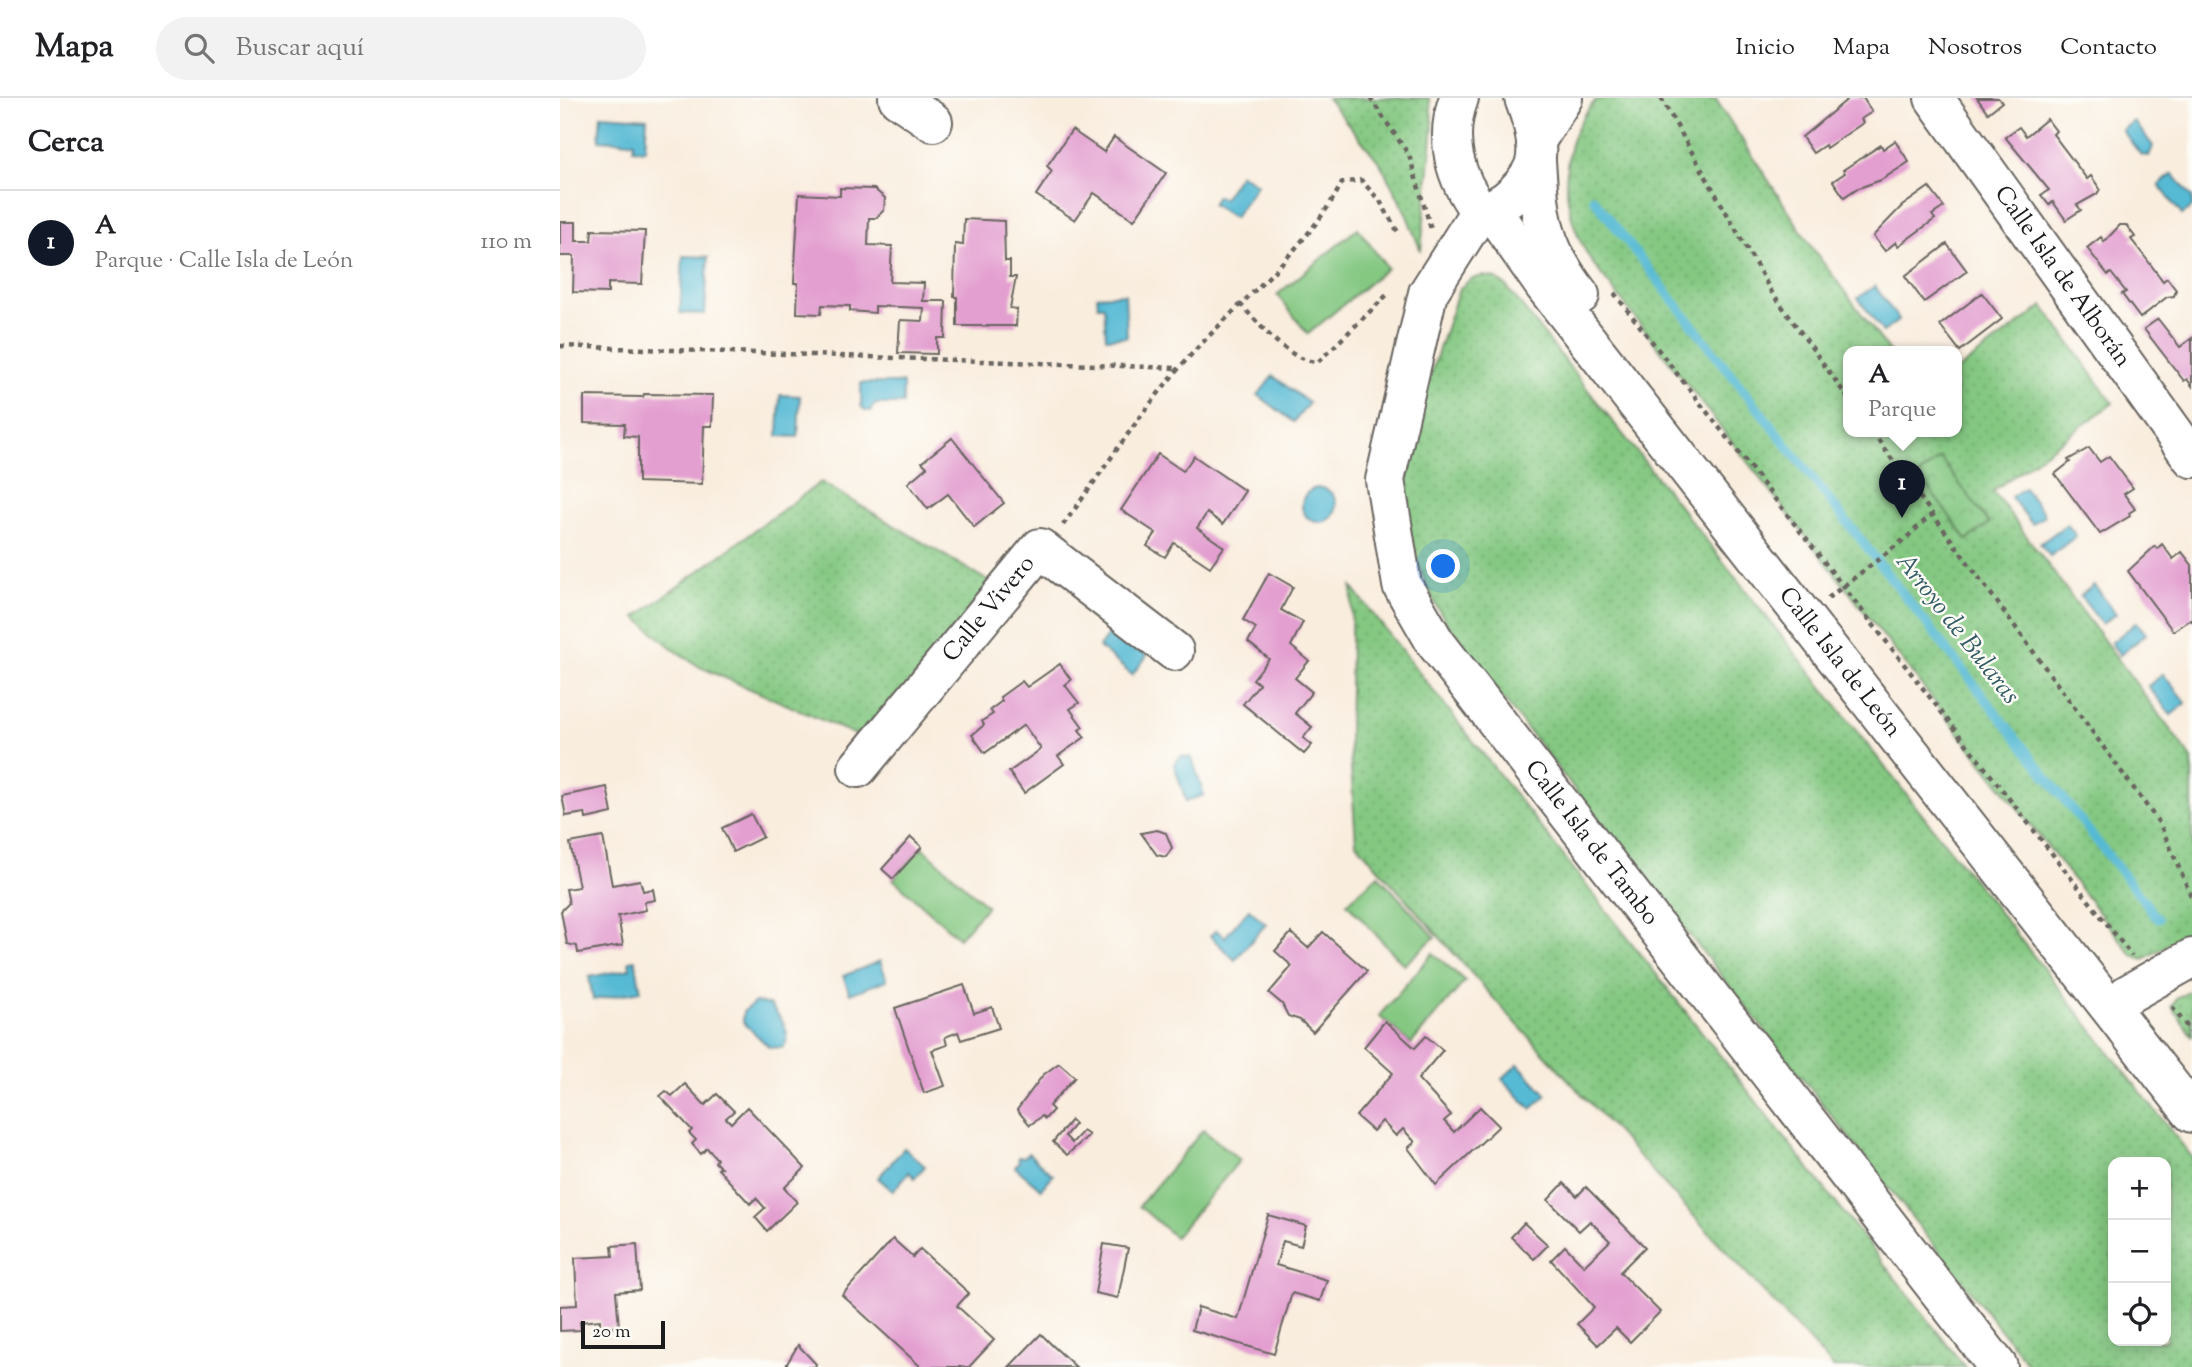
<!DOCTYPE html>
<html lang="es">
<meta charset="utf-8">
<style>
body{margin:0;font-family:"Sorts Mill Goudy",serif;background:#f2f2f2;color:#202124}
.controls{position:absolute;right:21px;bottom:21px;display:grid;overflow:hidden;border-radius:14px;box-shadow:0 4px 18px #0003}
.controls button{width:63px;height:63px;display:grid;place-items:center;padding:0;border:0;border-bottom:2px solid #e0e0e0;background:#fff;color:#202124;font:35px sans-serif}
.scale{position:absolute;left:21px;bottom:18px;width:84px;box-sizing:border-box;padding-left:7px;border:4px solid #1c1c1c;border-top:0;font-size:19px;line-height:24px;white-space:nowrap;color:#1c1c1c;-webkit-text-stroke:5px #fdfcf7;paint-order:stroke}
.you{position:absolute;left:884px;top:469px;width:24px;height:24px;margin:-18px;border:5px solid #fff;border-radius:50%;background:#1a73e8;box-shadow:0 0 0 10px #1a73e833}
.badge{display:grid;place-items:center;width:46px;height:46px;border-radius:50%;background:#111827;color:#fff;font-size:23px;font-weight:700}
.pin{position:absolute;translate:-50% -58px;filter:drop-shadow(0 2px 4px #0008)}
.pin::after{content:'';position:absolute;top:37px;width:24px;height:21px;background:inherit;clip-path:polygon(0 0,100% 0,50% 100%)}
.popup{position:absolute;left:1283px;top:248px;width:119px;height:91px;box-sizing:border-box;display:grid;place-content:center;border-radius:14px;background:#fff;filter:drop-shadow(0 2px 5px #0005);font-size:23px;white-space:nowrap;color:#757577}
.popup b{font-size:26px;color:#202124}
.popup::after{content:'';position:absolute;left:50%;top:100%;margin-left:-14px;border:14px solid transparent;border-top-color:#fff}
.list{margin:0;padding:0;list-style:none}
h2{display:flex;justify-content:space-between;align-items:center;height:91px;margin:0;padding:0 28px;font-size:30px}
h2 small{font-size:23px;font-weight:400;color:#757577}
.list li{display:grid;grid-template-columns:46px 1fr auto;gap:21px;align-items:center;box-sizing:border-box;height:105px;padding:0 28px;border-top:2px solid #e0e0e0}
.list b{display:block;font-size:26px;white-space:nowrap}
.list p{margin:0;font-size:23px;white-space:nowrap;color:#757577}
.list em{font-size:23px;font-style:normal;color:#757577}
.icon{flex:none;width:38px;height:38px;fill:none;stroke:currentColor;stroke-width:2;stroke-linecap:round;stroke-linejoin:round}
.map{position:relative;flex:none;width:1632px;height:1269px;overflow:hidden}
header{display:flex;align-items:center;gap:42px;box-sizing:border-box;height:98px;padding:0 35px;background:#fff;border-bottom:2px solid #e0e0e0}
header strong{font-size:33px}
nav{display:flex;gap:38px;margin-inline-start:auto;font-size:24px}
.search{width:490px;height:63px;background:#f2f2f2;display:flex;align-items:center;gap:18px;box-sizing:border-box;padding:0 24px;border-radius:38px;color:#757577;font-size:26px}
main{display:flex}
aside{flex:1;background:#fff}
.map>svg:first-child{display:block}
.grass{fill:url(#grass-dots);stroke:#50724f;stroke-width:2;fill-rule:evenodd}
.park{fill:url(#park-crowns);stroke:#50724f;stroke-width:2}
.pitch{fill:#84c882;stroke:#50724f;stroke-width:2}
.water{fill:#56bad4;stroke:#396b78;stroke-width:2}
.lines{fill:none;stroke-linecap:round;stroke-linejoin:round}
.stream{stroke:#56bad4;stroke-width:9}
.building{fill:#e39fd0}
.minor-casing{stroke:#696560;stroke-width:42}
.path{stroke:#696560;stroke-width:4.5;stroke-dasharray:5 5;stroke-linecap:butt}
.minor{stroke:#fff;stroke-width:38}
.labels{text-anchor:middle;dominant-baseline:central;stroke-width:5;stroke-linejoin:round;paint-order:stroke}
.street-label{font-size:24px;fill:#1c1c1c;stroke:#fdfcf7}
.water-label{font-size:26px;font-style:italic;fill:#335b66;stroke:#fdfcf7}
</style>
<header>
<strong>Mapa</strong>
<div class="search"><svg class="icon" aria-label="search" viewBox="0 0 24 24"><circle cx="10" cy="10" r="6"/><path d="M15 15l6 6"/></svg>Buscar aquí</div>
<nav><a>Inicio</a><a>Mapa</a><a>Nosotros</a><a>Contacto</a></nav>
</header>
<main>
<aside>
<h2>Cerca<small></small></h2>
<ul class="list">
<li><span class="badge">1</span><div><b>A</b><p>Parque · Calle Isla de León</p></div><em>110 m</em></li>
</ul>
</aside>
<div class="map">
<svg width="1632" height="1269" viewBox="0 0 1632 1269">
<defs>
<pattern id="grass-dots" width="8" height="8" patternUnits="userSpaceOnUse" patternTransform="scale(1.75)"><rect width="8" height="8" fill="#84c882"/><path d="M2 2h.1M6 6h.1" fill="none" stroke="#71ab70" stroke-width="1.8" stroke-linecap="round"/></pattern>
<pattern id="park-crowns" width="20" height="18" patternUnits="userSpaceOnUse" patternTransform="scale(1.75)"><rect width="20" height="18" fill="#84c882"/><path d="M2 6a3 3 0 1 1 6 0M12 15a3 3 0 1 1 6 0" fill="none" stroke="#71ab70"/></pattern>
</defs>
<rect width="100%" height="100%" fill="#fdfcf7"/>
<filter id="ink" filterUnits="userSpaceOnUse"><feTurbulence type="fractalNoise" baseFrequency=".0143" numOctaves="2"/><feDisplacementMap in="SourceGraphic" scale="14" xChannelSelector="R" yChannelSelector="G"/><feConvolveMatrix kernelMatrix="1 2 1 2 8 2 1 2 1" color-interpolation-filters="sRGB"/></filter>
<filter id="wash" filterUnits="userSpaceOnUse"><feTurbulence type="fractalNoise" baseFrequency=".00686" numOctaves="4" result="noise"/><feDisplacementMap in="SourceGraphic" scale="28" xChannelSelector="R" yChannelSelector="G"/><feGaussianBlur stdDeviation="1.57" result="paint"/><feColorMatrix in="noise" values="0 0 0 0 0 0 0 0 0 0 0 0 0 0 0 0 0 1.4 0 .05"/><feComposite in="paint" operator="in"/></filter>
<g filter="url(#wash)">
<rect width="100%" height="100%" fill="#f9edde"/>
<g class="grass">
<path d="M 767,0 L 869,0 L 873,28 L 861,153 L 845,113 L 820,65 Z"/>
<path d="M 1038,0 L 1155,0 L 1253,151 L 1330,254 L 1288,254 L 1288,334 L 1396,334 L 1396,273 L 1483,208 L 1553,305 L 1433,393 L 1632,661 L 1632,832 L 1584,861 L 1572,857 L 1034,167 C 1000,118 993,46 1038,0 Z"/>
<path d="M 923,178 L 935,180 L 946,188 L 1632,1059 L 1632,1269 L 1470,1269 L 911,560 C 805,422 851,339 899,191 L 911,181 ZM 1553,1064 L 1606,1064 L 1606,1243 L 1553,1243 Z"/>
<path d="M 261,384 L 433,486 L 310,643 L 140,569 L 113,551 L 76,519 Z"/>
<path d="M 792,489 L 1405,1269 L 1273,1269 L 945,913 L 796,745 L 789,640 Z"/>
<path d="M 1632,892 L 1632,938 L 1612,909 L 1616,901 Z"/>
</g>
<path class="park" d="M 1380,360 L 1429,425 L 1407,442 L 1359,377 Z"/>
<g class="pitch">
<path d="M 798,130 L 827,170 L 748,236 L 717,197 Z"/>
<path d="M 362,749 L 427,808 L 399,840 L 333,781 Z"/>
<path d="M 818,777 L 875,839 L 844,867 L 787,805 Z"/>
<path d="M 873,855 L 905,883 L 851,946 L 819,918 Z"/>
<path d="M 643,1032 L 680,1062 L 615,1139 L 579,1108 Z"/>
</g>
<g class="water">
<path d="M 41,17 L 87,20 L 85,52 L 73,51 L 74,44 L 39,42 Z"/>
<path d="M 1574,23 L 1593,48 L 1589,58 L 1581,57 L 1562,32 Z"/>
<path d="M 680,76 L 697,86 L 674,120 L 652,106 L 657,98 L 663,101 Z"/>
<path d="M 1613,76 L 1632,99 L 1632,109 L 1622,117 L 1599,87 Z"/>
<path d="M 123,158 L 148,159 L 145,216 L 120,215 Z"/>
<path d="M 1315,188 L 1339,222 L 1323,234 L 1298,200 Z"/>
<path d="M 565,196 L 567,239 L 546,240 L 544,208 L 538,208 L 537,198 Z"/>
<path d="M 713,278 L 749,305 L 734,324 L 698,297 Z"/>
<path d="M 301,285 L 343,285 L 343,306 L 315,306 L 310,313 L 305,313 L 301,308 Z"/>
<path d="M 220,297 L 240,298 L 238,339 L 218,338 Z"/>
<path d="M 1464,390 L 1483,414 L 1484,418 L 1472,426 L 1451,399 Z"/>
<circle cx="759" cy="407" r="17"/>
<path d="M 1507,426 L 1516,438 L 1490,458 L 1480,446 Z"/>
<path d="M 1534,487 L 1556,516 L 1542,526 L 1520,498 Z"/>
<path d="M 1577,524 L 1586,536 L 1560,557 L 1551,545 Z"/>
<path d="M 553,530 L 587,558 L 572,577 L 539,549 Z"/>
<path d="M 1603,576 L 1626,605 L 1611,617 L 1588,588 Z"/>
<path d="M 621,658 L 632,660 L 644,697 L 626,703 L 614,666 Z"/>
<path d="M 689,811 L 706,826 L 675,862 L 650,838 L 656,832 L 665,839 Z"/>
<path d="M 75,862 L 81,893 L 33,902 L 29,879 L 70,871 L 69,863 Z"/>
<path d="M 320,863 L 327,882 L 290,896 L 283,878 Z"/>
<path d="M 195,904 L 210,907 C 220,919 235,937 222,950 L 209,949 L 183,924 L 183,914 Z"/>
<path d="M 958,966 L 987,997 L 971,1011 L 942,981 Z"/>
<path d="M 344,1050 L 365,1068 L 355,1080 L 349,1074 L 333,1093 L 318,1080 Z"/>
<path d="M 468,1055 L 493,1077 L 481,1091 L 455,1069 L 459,1064 L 458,1059 L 464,1059 Z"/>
</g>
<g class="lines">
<path class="stream" d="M 1033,100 L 1598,821"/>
</g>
<g id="blocks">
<g class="building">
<path d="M 1289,0 L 1303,0 L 1312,14 L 1301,21 L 1303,25 L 1266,50 L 1265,47 L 1253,55 L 1242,39 Z"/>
<path d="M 1417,0 L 1438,0 L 1442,4 L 1428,15 Z"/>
<path d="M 1487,21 L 1496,33 L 1493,36 L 1527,81 L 1531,78 L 1540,91 L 1537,96 L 1517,107 L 1521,112 L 1506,122 L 1493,104 L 1489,107 L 1481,97 L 1489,92 L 1445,39 L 1459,29 L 1466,38 Z"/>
<path d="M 512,32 L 544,54 L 554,39 L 606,75 L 574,122 L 534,95 L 515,122 L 476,97 L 492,73 L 487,68 Z"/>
<path d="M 1335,43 L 1349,64 L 1321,82 L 1296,91 L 1284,99 L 1273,83 L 1285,75 L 1283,72 L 1321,47 L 1323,51 Z"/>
<path d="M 1369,89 L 1384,109 L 1372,117 L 1375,121 L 1338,148 L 1336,144 L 1325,153 L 1313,138 L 1342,108 Z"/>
<path d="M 280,90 L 314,91 L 325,100 L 324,112 L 316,120 L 309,120 L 308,147 L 332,148 L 330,184 L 364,185 L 363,203 L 386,203 L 385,240 L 377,240 L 377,256 L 338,255 L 340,222 L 363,223 L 364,210 L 315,208 L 315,215 L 290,213 L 290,208 L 262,207 L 261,216 L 237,215 L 238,185 L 234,185 L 239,96 L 280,98 Z"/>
<path d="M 404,121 L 444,123 L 445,163 L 450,163 L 450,179 L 456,179 L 450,210 L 457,211 L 456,228 L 397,228 L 397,199 L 394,199 L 395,146 L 403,147 Z"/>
<path d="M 0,124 L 16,124 L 16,143 L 31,143 L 32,132 L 85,133 L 82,186 L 48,185 L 48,195 L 13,194 L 14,158 L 0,158 Z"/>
<path d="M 1560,127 L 1566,127 L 1575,139 L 1571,141 L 1588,163 L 1603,183 L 1607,180 L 1616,192 L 1614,198 L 1607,199 L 1580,220 L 1562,196 L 1566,194 L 1559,185 L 1551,175 L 1548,177 L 1527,150 L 1541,139 L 1544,144 Z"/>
<path d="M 1387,146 L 1407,173 L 1364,204 L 1345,178 Z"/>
<path d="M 1422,195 L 1442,221 L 1400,253 L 1380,227 Z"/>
<path d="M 1598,221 L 1620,249 L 1632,240 L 1632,288 L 1627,281 L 1624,283 L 1584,231 Z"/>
<path d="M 84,296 L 153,297 L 152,328 L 144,328 L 142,386 L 78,384 L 78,339 L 64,338 L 65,326 L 24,325 L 24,298 L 83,299 Z"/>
<path d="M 392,340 L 444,405 L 414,429 L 388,396 L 368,411 L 348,385 L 367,369 L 362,364 Z"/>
<path d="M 1529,350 L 1540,364 L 1549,358 L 1573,390 L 1564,396 L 1575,411 L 1569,415 L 1570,418 L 1540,436 L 1495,376 L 1510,364 L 1508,362 Z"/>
<path d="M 598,356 L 623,373 L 634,358 L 685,393 L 663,426 L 647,415 L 637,430 L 664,449 L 650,469 L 614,445 L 605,459 L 587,448 L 596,435 L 561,412 Z"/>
<path d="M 1602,446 L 1613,461 L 1622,454 L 1632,467 L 1632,523 L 1629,522 L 1613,533 L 1568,473 L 1595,448 L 1597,451 Z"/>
<path d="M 709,475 L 733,489 L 721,512 L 743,524 L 731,548 L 749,563 L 735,580 L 752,594 L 735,615 L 752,629 L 743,640 L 752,647 L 744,656 L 683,606 L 699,586 L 693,581 L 709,561 L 688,544 L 696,530 L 683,522 Z"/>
<path d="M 500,566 L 511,582 L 505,587 L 519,605 L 510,611 L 523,629 L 519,632 L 525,639 L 498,658 L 504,666 L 464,695 L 449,674 L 481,651 L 464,627 L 425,655 L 412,637 L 424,627 L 422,623 L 433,616 L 430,612 L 442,603 L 440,599 L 462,583 L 467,589 Z"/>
<path d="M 47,689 L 52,715 L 26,721 L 25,715 L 6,718 L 2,698 Z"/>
<path d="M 191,716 L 203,739 L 173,754 L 162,730 Z"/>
<path d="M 597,732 L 606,735 L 612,750 L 606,759 L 597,757 L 581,735 Z"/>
<path d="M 43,739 L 52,787 L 80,782 L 83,793 L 93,791 L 95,802 L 84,804 L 86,812 L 58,818 L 63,847 L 18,855 L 17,848 L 7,846 L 1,813 L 9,805 L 6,791 L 19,789 L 10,745 Z"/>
<path d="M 351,739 L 362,749 L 333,781 L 322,771 Z"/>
<path d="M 763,834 L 807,873 L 753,934 L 740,922 L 728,918 L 722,906 L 709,895 L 732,868 L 715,853 L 731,835 L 748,850 Z"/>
<path d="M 404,887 L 414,915 L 432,909 L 439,930 L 401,942 L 398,934 L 385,939 L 387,947 L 372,952 L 385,988 L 364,995 L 335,910 Z"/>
<path d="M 825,923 L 855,950 L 866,938 L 883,952 L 858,981 L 891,1017 L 884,1023 L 894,1034 L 920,1009 L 939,1028 L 876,1087 L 848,1050 L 855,1044 L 843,1031 L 836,1038 L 822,1023 L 813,1033 L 796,1018 L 833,975 L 804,949 Z"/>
<path d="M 499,965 L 515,979 L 489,1008 L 493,1012 L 485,1021 L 482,1018 L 470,1027 L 457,1012 L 483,977 Z"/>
<path d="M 125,986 L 145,1007 L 157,996 L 174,1013 L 166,1020 L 171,1025 L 187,1009 L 245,1070 L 224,1090 L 237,1104 L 207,1133 L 195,1119 L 205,1110 L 196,1100 L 190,1106 L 158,1071 L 161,1070 L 155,1064 L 157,1061 L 147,1050 L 141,1056 L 132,1046 L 136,1042 L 129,1035 L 132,1032 L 100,998 L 106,993 L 112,998 Z"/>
<path d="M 511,1022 L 515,1026 L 505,1038 L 512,1045 L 523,1033 L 529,1037 L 507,1057 L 493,1044 Z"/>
<path d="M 1004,1085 L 1017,1098 L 1026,1089 L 1085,1149 L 1060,1174 L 1100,1214 L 1070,1244 L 1056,1230 L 1038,1247 L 1017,1226 L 1034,1209 L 991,1162 L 1005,1148 L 1024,1168 L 1050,1143 L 1030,1123 L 1019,1133 L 988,1102 Z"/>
<path d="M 708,1117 L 746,1128 L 741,1148 L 723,1143 L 716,1167 L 767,1182 L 760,1203 L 732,1195 L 714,1256 L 632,1232 L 638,1209 L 678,1221 Z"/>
<path d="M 964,1125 L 988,1147 L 974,1161 L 951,1139 Z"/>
<path d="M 333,1141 L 353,1159 L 360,1151 L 409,1195 L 397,1208 L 434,1242 L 409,1269 L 361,1269 L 282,1197 Z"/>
<path d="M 77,1146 L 80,1192 L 56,1194 L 59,1229 L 40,1230 L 40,1222 L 20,1224 L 21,1232 L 0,1233 L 0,1208 L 17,1207 L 15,1160 L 53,1158 L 52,1148 Z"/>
<path d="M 544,1146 L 568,1150 L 558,1200 L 535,1195 Z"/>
<path d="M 481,1236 L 492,1247 L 516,1269 L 449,1269 Z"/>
<path d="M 238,1247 L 256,1266 L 255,1269 L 225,1269 Z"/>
</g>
</g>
</g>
<g filter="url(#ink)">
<use href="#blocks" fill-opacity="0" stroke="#696560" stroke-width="2"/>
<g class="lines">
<g class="minor-casing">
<g id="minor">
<path d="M 338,0 L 373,24"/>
<path d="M 899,0 C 884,40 894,80 920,113 C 941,114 975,80 976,59 C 978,38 971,20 964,0"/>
<path id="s1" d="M 1374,0 L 1632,360"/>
<path d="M 976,43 L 1003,0"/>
<path d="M 976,63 C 980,122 982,148 1020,197"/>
<path id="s2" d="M 920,113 L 868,195 L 825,382 L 842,487 L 875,544 L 1438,1269"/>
<path id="s3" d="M 932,113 L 984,187 L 1632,1015"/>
<path id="s4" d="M 298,670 L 480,450 L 614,553"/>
<path d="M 1568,896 L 1632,860"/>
</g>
</g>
<g class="path">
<path d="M 810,0 L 849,57 L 871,131"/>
<path d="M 1101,0 L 1211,193 L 1288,300"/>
<path d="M 1054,195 L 1572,858"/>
<path d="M 680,206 C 701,227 727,263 758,264 L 829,195"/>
<path d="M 0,248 L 618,270"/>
<path d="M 1312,334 L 1600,726 L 1632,800"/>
<path d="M 503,427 C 542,375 578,317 621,268 C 672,209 746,154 782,85 L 801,82 L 820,103 L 839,136"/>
<path d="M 1268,500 L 1346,440 L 1371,417"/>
<path d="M 1612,909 L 1632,935"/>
</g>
<use href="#minor" class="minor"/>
</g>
</g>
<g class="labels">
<g class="street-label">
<text stroke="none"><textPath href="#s1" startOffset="220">Calle Isla de Alborán</textPath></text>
<text stroke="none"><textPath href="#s4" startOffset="206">Calle Vivero</textPath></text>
<text stroke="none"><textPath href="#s3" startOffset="570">Calle Isla de León</textPath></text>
<text stroke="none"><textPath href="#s2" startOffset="716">Calle Isla de Tambo</textPath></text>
</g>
<g class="water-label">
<text transform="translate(1397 531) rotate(52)">Arroyo de Bularas</text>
</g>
</g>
</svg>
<div class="controls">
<button>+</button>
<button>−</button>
<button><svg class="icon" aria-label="locate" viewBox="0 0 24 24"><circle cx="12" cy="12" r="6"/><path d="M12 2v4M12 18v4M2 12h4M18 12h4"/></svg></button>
</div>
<div class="scale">20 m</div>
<div class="you"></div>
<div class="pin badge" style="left:1342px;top:420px">1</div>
<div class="popup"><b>A</b>Parque</div>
</div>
</main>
